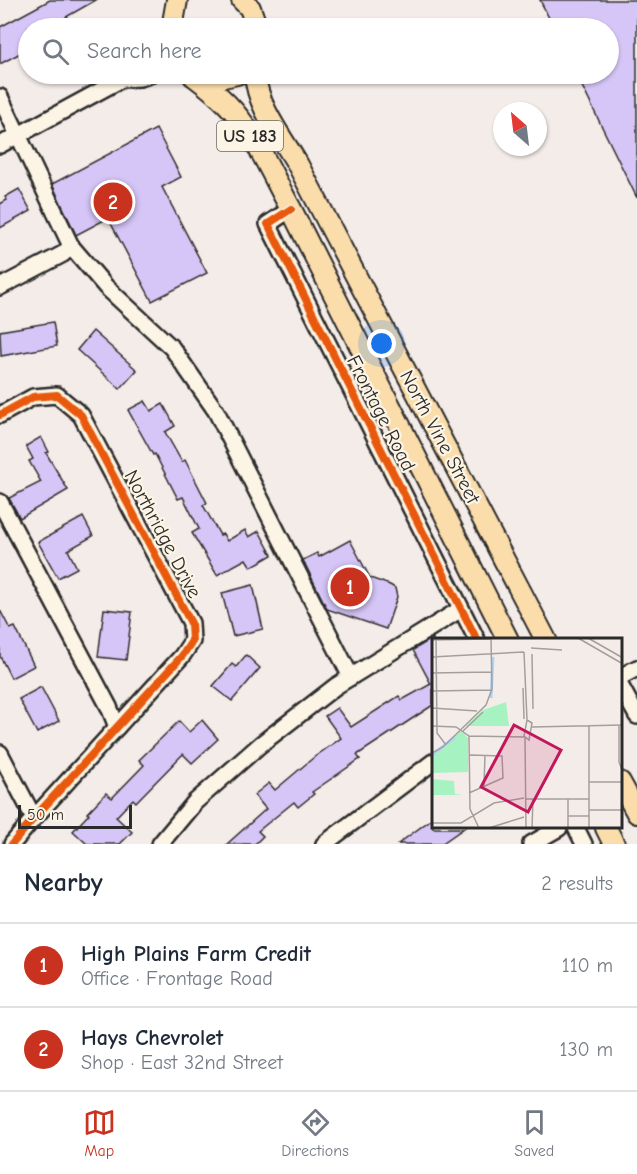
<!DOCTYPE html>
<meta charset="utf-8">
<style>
body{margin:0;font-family:"Comic Neue",sans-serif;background:#f2f2f3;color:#1f2937}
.compass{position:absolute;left:493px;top:102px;width:54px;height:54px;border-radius:50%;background:#fff;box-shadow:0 2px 4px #0004;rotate:332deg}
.scale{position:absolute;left:18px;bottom:15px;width:114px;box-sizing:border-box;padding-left:6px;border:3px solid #2b2b2b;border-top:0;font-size:16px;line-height:21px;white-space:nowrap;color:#2b2b2b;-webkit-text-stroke:4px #fcf5e5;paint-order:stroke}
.you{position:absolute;left:382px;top:344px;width:21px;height:21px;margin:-15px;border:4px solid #fff;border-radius:50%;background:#1a73e8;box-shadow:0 0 0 9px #1a73e833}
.badge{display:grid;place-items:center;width:39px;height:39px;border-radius:50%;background:#c8321e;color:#fff;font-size:20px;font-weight:700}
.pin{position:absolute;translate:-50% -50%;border:3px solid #fff;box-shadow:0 2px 6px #0006}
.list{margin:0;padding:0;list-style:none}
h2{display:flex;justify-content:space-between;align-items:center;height:78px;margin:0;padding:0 24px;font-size:26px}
h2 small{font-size:20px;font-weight:400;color:#747a83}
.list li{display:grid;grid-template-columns:39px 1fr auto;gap:18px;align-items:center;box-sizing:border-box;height:84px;padding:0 24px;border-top:2px solid #e0e1e3}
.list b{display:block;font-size:22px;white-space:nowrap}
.list p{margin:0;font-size:20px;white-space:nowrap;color:#747a83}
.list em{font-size:20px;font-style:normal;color:#747a83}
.icon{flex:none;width:33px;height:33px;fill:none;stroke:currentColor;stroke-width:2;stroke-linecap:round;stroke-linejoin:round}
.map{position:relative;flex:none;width:637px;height:844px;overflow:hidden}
.search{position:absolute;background:#fff;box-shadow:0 2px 4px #0004;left:18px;right:18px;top:18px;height:66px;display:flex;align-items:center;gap:15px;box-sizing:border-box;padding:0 21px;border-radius:33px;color:#747a83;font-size:22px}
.sheet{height:246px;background:#fff}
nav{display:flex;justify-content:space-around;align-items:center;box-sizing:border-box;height:84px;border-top:2px solid #e0e1e3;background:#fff;font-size:16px;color:#747a83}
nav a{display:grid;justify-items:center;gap:3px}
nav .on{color:#c8321e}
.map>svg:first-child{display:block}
.building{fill:#d6c6f7;stroke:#2b2b2b;stroke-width:1.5}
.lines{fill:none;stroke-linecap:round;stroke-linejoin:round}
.minor-casing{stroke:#2b2b2b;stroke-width:20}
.major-casing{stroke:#2b2b2b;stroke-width:24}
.minor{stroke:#fcf5e5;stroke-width:15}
.major{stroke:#fbddab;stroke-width:20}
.cycleway-casing{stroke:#fcf5e5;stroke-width:11}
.cycleway{stroke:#e8590c;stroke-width:8}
.labels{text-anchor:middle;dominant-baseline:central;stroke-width:4.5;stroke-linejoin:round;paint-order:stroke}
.shield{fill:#fcf5e5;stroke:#6a6863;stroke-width:1.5}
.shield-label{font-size:18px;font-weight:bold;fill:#2b2b2b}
.street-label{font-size:20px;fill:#2b2b2b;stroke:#fcf5e5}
.inset-river{fill:none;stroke:#add5f7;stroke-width:3}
.inset-road{fill:none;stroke:#a49f9d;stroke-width:1.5}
.view{fill:#c2185b;fill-opacity:0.15;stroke:#c2185b;stroke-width:3}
.inset-edge{fill:none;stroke:#2b2b2b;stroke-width:3}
</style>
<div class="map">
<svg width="637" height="844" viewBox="0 0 637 844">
<rect width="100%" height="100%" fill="#f4ece9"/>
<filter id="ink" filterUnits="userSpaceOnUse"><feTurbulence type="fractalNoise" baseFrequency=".0167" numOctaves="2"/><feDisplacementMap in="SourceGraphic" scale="12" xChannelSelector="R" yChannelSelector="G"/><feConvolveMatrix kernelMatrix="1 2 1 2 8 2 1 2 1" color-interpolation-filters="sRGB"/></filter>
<g filter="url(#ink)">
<g class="building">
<path d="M 50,0 L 96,0 L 66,17 L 72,28 L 28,28 L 28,49 L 0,64 L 0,27 Z"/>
<path d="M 540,0 L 637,0 L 637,198 L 576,74 L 609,74 L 609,28 L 554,28 Z"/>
<path d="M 156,129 L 181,177 L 162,187 L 207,273 L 152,301 L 108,218 L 76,235 L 52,184 Z"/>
<path d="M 19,189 L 31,211 L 0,228 L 0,204 L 7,200 L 5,197 Z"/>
<path d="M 53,322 L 57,346 L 1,356 L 0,331 Z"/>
<path d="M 93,331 L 137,370 L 120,389 L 77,350 Z"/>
<path d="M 145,401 L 151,411 L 163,404 L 175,426 L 165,432 L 182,462 L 185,460 L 207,503 L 203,505 L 220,535 L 223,534 L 227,541 L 245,530 L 249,537 L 259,531 L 272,555 L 251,567 L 246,559 L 217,575 L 192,533 L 199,529 L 183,497 L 178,499 L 155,454 L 153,455 L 128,410 Z"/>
<path d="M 41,437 L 49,452 L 46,453 L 68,490 L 20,518 L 9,498 L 41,482 L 29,461 L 33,459 L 26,446 Z"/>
<path d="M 83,517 L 93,536 L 68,550 L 77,568 L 58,578 L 38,542 Z"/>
<path d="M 350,540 L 370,578 L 390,585 L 395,588 L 397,597 L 386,629 L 327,609 L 303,560 L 317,553 L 319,557 Z"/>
<path d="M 253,585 L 263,629 L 233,636 L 222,593 Z"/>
<path d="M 104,609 L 132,612 L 126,660 L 98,657 Z"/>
<path d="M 0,610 L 10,629 L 15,627 L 34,666 L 11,678 L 0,656 Z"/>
<path d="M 433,638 L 433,705 L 357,755 L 360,759 L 312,792 L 314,794 L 298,807 L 294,802 L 258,831 L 263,836 L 255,844 L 227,844 L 266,809 L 254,795 L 269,783 L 275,790 L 313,758 L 341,738 L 325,716 L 337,708 L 351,727 L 399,696 L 402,700 L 431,684 L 413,650 Z"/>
<path d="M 246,655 L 260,668 L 232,701 L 213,686 L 232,664 L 236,667 Z"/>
<path d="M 41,687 L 59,721 L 37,733 L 19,699 Z"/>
<path d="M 202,720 L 218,739 L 192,763 L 183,754 L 136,802 L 133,799 L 116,817 L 132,832 L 120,844 L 87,844 L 73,831 L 89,814 L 87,813 L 106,793 L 112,798 L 144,765 L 139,760 L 179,721 L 189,732 Z"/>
<path d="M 433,818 L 433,828 L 464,828 L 441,844 L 398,844 Z"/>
</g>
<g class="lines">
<g class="minor-casing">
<g id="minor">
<path d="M 0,97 L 71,246 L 106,287 L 172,348 L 216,411 L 351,677"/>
<path d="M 0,145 L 122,79 L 140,78 L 152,74"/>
<path d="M 291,209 L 268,224 L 477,640"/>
<path d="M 0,287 L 63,254 L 71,246"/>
<path d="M 0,415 L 33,397 L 57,395 L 81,415 L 191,623 L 192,641 L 182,656 L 34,818 L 12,844"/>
<path d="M 0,502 L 109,707 L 117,727"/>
<path d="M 620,677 L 637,668"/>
<path d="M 620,685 L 637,716"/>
<path d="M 0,753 L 34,818"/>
<path d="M 576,828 L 584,844"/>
<path d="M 160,844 L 195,802 L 261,744 L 336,686 L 461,609"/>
<path d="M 324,844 L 433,762"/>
<path d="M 531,844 L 559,828"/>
</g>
</g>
<g class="major-casing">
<g id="major">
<path d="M 242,0 L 250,8 L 257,28"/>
<path d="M 172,28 L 177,0"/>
<path d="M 255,74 C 257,107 282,137 298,165 L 546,640"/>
<path d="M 193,75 C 207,80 222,78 237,74"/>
<path d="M 194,76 C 206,85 217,94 227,104 C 254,131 272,175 291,209 L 508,640"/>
<path d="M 620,782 L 637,813"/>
<path d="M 606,828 L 614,844"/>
</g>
</g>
<use href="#minor" class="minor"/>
<use href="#major" class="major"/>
<g class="cycleway-casing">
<g id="cycleway">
<path d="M 291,209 L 268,224 L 477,640"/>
<path d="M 0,415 L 33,397 L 57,395 L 81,415 L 191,623 L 192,641 L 182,656 L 34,818 L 12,844"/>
</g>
</g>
<use href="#cycleway" class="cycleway"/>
</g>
</g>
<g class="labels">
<rect class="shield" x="217" y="121" width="66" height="30" rx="4.5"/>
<g class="shield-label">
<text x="250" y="136">US 183</text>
</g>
<g class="street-label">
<text transform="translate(381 413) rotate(63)">Frontage Road</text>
<text transform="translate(440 437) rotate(62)">North Vine Street</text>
<text transform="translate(163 534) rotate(62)">Northridge Drive</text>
</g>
</g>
<g transform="translate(432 638)">
<rect width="190" height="190" fill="#f4ece9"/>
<path d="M 28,92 L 36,100 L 36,134 L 1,135 L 0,116 L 12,110 Z" fill="#a7f2c1"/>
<path d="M 74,64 L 77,88 L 34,88 L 51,72 ZM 0,141 L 22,143 L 23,156 L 31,157 L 0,157 Z" fill="#a7f2c1"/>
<path class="inset-river" d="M 59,60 L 61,19M 0,117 L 23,99"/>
<path class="inset-road" d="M 4,0 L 5,95 L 14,107M 146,0 L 191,26M 156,0 L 191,20M 0,2 L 58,1M 99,10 L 130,12M 92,14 L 95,82M 100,16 L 101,71M 0,19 L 92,14M 0,35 L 59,34M 91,50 L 92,81M 0,53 L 60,52M 0,70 L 45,73M 95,82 L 100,85 L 97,102 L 92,98 ZM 187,87 L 187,124 L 191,134M 0,88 L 24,89 L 37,98 L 93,99M 100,89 L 191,87M 31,93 L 51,74M 37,98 L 38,171 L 47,190M 93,100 L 94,190M 0,115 L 11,109 L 54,67 L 60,51 L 59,0M 157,144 L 191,144M 52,148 L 53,117M 37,155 L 71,140 L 70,118 L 38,117M 94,161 L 157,161M 157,172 L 191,172M 136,178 L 157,178M 0,185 L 29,185 L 62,165 L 92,160M 57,190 L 92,179M 100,190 L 101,161M 136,190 L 136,161M 157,190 L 157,87"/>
<path class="view" d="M 82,87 L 129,112 L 96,174 L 49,149 Z"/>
<rect width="190" height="190" class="inset-edge"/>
</g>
</svg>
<svg class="compass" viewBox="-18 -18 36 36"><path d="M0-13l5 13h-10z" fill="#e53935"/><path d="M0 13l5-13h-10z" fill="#747a83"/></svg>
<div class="scale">50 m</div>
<div class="you"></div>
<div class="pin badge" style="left:350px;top:587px">1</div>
<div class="pin badge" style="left:113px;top:202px">2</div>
<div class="search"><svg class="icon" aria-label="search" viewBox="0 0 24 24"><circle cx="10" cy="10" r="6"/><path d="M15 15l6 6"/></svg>Search here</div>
</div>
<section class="sheet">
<h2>Nearby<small>2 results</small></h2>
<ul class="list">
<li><span class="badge">1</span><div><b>High Plains Farm Credit</b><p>Office · Frontage Road</p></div><em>110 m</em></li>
<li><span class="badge">2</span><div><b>Hays Chevrolet</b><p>Shop · East 32nd Street</p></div><em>130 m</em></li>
</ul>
</section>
<nav>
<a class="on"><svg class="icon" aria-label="map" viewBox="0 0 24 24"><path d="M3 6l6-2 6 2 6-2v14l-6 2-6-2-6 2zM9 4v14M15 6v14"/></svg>Map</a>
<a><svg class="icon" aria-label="directions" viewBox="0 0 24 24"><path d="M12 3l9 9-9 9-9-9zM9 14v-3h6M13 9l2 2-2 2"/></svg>Directions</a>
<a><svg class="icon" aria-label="saved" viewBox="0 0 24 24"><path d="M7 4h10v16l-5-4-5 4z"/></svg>Saved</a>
</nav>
